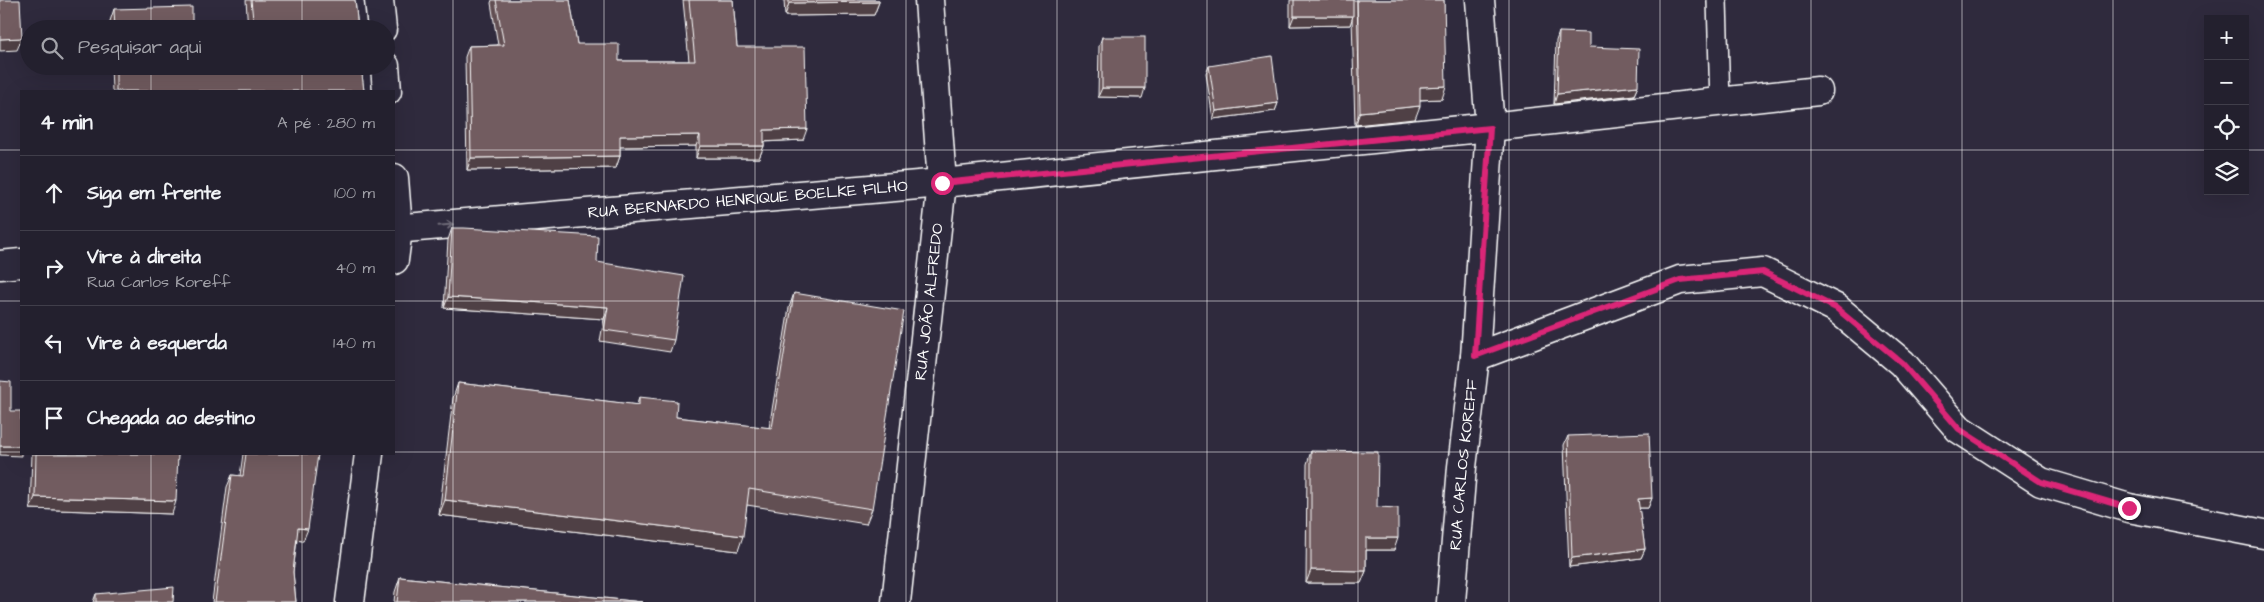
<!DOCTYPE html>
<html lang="pt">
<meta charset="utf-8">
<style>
body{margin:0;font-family:"Architects Daughter",sans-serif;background:#2f2d3a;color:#f1f3f6}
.controls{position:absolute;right:15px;top:15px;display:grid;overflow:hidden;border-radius:0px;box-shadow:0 5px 20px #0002}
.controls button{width:45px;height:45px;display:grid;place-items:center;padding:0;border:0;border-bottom:1px solid #403e4a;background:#23202e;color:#f1f3f6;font:25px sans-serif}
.stop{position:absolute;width:15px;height:15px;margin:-11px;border:4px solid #db2777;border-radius:50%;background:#fff}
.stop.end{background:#db2777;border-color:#fff;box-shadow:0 1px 5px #0008}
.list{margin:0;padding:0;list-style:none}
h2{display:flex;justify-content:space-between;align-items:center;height:65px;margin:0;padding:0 20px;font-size:21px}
h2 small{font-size:16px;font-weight:400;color:#a3a3aa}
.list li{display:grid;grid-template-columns:32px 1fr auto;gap:15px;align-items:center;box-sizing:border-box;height:75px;padding:0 20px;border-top:1px solid #403e4a}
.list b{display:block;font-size:19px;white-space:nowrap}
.list p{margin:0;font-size:16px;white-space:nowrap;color:#a3a3aa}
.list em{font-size:16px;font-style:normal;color:#a3a3aa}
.icon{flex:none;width:28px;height:28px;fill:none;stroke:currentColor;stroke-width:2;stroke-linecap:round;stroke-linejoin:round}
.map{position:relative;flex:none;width:2264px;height:602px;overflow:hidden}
.search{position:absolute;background:#23202e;box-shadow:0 5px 20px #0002;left:20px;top:20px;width:375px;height:55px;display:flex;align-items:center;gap:12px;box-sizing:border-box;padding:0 18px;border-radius:28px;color:#a3a3aa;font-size:19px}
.panel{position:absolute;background:#23202e;box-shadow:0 5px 20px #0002;left:20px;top:90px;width:375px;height:365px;border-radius:0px}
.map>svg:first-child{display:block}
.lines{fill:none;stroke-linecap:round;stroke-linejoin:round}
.service-casing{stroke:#fff;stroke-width:22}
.minor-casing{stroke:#fff;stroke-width:31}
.tertiary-casing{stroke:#fff;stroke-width:31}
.secondary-casing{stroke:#fff;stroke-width:31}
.service{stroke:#2f2a3d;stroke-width:19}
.minor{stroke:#2f2a3d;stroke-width:28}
.tertiary{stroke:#2f2a3d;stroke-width:28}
.secondary{stroke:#2f2a3d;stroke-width:28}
.wall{fill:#624f53;stroke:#fff}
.shaded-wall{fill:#504044;stroke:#fff}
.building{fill:#725c61;stroke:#fff}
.oneway{stroke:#6d6a77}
.route{stroke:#db2777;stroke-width:6}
.grid{fill:none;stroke:#fff;stroke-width:1;stroke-opacity:0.55}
.labels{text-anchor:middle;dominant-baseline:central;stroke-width:5;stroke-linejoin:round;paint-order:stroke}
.street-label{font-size:16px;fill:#fff;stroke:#2f2a3d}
</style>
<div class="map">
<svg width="2264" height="602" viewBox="0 0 2264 602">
<rect width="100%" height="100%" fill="#2f2a3d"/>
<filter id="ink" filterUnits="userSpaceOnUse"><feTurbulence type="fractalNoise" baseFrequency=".02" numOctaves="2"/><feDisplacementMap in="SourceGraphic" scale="10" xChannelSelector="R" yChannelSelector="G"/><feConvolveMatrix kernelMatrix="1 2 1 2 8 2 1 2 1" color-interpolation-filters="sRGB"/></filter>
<g filter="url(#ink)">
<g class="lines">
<g class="service-casing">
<path id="service" d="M 1717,0 L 1720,103"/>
</g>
<g class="minor-casing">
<g id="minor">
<path d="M 1475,357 L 1680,280 L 1763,272 L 1836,308 L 1902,363 L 1959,429 L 2041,482 L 2129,508 L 2264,534"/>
<path id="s1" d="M 896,602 L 942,183 L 1490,127 L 1818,91"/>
<path id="s2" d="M 1451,602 L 1462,467 L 1475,357 L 1490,127 L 1480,0"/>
</g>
</g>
<g class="tertiary-casing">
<g id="tertiary">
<path id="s3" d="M 394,229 L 942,183 L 929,0"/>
<path d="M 0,265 L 21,263"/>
</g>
</g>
<g class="secondary-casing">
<g id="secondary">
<path d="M 379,0 L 382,29"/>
<path d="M 385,66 L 387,91"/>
<path d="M 394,178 L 398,229 L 394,260"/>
<path d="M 350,602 L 369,454"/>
</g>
</g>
<use href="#service" class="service"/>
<use href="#minor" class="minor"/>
<use href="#tertiary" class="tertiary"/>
<use href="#secondary" class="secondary"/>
</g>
<g class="wall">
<path d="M 246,0 L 355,0 L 358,29 L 248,29 Z"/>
<path d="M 492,0 L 570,0 L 577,44 L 619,61 L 689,61 L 683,0 L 733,0 L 737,47 L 803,140 L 764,142 L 764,146 L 759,158 L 696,158 L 696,146 L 620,147 L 620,156 L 616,168 L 467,170 L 465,57 L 469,46 L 498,45 L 491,3 Z"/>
<path d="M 784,0 L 879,0 L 879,2 L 874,15 L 785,16 Z"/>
<path d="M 1290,0 L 1444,0 L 1442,99 L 1420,100 L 1415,119 L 1355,125 L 1352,18 L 1350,25 L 1290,26 Z"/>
<path d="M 114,9 L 192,29 L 110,29 L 110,21 Z"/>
<path d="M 1559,32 L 1589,47 L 1638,86 L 1634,95 L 1554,104 L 1556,41 Z"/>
<path d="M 1102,37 L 1142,98 L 1098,97 L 1099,46 Z"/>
<path d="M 111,66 L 361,66 L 364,91 L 112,91 Z"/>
<path d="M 1209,66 L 1278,103 L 1275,111 L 1213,119 L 1206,74 Z"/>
<path d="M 452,228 L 597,262 L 674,340 L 670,352 L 600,341 L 604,319 L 444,308 L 448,240 Z"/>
<path d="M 794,293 L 872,509 L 866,524 L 747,505 L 738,551 L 439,515 L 453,398 L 458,383 L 637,405 L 639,397 L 676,417 L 769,428 L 789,308 Z"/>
<path d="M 1568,436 L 1652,498 L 1648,508 L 1639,508 L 1645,549 L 1641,558 L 1569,567 L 1564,445 Z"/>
<path d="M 1311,451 L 1377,507 L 1394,550 L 1366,550 L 1366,571 L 1361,583 L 1306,583 L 1307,464 Z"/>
<path d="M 32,454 L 178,454 L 172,514 L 30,509 Z"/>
<path d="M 243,454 L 318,454 L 303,541 L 297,540 L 293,572 L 296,602 L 212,602 L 227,487 L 232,475 L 240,476 Z"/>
<path d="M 400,577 L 642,602 L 394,602 L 395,592 Z"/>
<path d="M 96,594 L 173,602 L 93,602 Z"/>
</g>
<g class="shaded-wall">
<path d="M 879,2 L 874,15 L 785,16 L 789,3 Z"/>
<path d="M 1294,16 L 1353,16 L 1350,25 L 1290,26 Z"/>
<path d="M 22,38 L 17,50 L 0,51 L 0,39 Z"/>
<path d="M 1446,86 L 1442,99 L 1415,100 L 1420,87 Z"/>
<path d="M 1638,86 L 1634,95 L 1554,104 L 1557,94 Z"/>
<path d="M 1102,88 L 1145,88 L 1142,98 L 1098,97 Z"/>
<path d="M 1278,103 L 1275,111 L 1213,119 L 1216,111 Z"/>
<path d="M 1420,106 L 1415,119 L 1355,125 L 1360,112 Z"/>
<path d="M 807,129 L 803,140 L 759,142 L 764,130 Z"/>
<path d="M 700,135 L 696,146 L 615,147 L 620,136 Z"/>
<path d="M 700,146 L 764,146 L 759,158 L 696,158 Z"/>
<path d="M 620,156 L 616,168 L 467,170 L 471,158 Z"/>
<path d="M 448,297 L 608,307 L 604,319 L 444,308 Z"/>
<path d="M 0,446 L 21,446 L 21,456 L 0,455 Z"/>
<path d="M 35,497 L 176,501 L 172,514 L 30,509 Z"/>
<path d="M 1652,498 L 1648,508 L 1635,508 L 1638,499 Z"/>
<path d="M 445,500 L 743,536 L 738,551 L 439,515 Z"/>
<path d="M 298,528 L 308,529 L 303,541 L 294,540 Z"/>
<path d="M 1366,538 L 1398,538 L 1394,550 L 1361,550 Z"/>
<path d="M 1645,549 L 1641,558 L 1569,567 L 1572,558 Z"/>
<path d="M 1311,570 L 1366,571 L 1361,583 L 1306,583 Z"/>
</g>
<g class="building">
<path d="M 0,0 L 20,0 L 22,38 L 0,39 Z"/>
<path d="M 251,0 L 355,0 L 358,29 L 254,29 Z"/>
<path d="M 496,0 L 570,0 L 577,44 L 619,44 L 619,61 L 695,61 L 689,0 L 733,0 L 737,47 L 805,47 L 807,129 L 764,130 L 764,146 L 700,146 L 700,135 L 620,136 L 620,156 L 471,158 L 469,46 L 504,45 Z"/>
<path d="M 789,0 L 879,0 L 879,2 L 789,3 Z"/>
<rect x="1294" y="0" width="59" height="16"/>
<path d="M 1357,0 L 1444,0 L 1446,86 L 1420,87 L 1420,106 L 1360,112 Z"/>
<path d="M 192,7 L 192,29 L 115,29 L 114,9 Z"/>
<path d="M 1559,32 L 1589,33 L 1589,47 L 1639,49 L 1638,86 L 1557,94 Z"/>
<rect x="1102" y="37" width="43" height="51"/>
<path d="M 1272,56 L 1278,103 L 1216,111 L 1209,66 Z"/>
<path d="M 116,66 L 361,66 L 364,91 L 116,91 Z"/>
<path d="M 452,228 L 464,228 L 598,236 L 597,262 L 684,276 L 674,340 L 604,330 L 608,307 L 448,297 Z"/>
<path d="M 794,293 L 904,311 L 872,509 L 749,489 L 743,536 L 445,500 L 458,383 L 639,405 L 639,397 L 677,401 L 676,417 L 772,428 Z"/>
<path d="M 0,381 L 11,382 L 11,411 L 21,411 L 21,446 L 0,446 Z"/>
<path d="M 1649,433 L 1652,498 L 1638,499 L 1645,549 L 1572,558 L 1568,436 Z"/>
<path d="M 1311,451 L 1378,452 L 1377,507 L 1398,508 L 1398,538 L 1366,538 L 1366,571 L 1311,570 Z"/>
<path d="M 36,454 L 178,454 L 176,501 L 35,497 Z"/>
<path d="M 246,454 L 318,454 L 308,529 L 298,528 L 293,572 L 296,602 L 215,602 L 232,475 L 243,476 Z"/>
<path d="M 400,577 L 642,602 L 397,602 Z"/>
<path d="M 174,587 L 173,602 L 96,602 L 96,594 Z"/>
</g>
<defs><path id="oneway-shaft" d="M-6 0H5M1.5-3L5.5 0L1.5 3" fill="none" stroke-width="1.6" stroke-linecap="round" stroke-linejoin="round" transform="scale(1.25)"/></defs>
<use class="oneway" href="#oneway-shaft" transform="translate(446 225) rotate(-5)"/>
</g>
<g class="lines" filter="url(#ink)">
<path class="route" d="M 942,183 L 1490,128 L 1475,356 L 1680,280 L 1763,272 L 1836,308 L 1902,363 L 1959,429 L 2041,482 L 2129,508"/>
</g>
<path class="grid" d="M 151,0 L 151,29M 302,0 L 302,29M 453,0 L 453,602M 604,0 L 604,602M 755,0 L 755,602M 906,0 L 906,602M 1057,0 L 1057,602M 1207,0 L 1207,602M 1358,0 L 1358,602M 1509,0 L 1509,602M 1660,0 L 1660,602M 1811,0 L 1811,602M 1962,0 L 1962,602M 2113,0 L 2113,602M 151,66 L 151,91M 302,66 L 302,91M 0,150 L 21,150M 394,150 L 2208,150M 2245,150 L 2264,150M 0,301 L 21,301M 394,301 L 2264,301M 0,452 L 21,452M 394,452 L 2264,452M 151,454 L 151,602M 302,454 L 302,602"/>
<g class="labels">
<g class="street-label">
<text stroke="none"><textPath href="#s3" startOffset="355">RUA BERNARDO HENRIQUE BOELKE FILHO</textPath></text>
<text stroke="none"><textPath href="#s1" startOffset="302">RUA JOÃO ALFREDO</textPath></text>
<text stroke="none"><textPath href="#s2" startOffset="138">RUA CARLOS KOREFF</textPath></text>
</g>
</g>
</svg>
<div class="controls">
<button>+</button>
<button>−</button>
<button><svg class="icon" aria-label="locate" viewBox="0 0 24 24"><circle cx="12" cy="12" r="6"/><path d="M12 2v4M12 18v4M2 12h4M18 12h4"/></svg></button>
<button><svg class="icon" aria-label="layers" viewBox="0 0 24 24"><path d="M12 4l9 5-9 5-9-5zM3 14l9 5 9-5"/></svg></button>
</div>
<div class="stop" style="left:942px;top:183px"></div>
<div class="stop end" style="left:2129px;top:508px"></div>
<div class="search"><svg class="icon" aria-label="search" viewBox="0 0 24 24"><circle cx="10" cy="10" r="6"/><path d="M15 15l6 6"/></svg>Pesquisar aqui</div>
<section class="panel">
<h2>4 min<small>A pé · 280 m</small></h2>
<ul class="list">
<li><svg class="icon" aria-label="ahead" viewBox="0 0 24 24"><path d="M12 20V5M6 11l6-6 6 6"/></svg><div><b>Siga em frente</b></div><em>100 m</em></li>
<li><svg class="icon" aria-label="right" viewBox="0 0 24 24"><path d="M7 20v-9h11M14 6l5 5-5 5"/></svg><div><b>Vire à direita</b><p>Rua Carlos Koreff</p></div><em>40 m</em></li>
<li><svg class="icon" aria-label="left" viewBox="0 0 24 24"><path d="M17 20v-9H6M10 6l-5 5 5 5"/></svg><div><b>Vire à esquerda</b></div><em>140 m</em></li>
<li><svg class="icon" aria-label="arrive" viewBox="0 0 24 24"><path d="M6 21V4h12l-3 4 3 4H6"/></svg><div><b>Chegada ao destino</b></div></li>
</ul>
</section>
</div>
